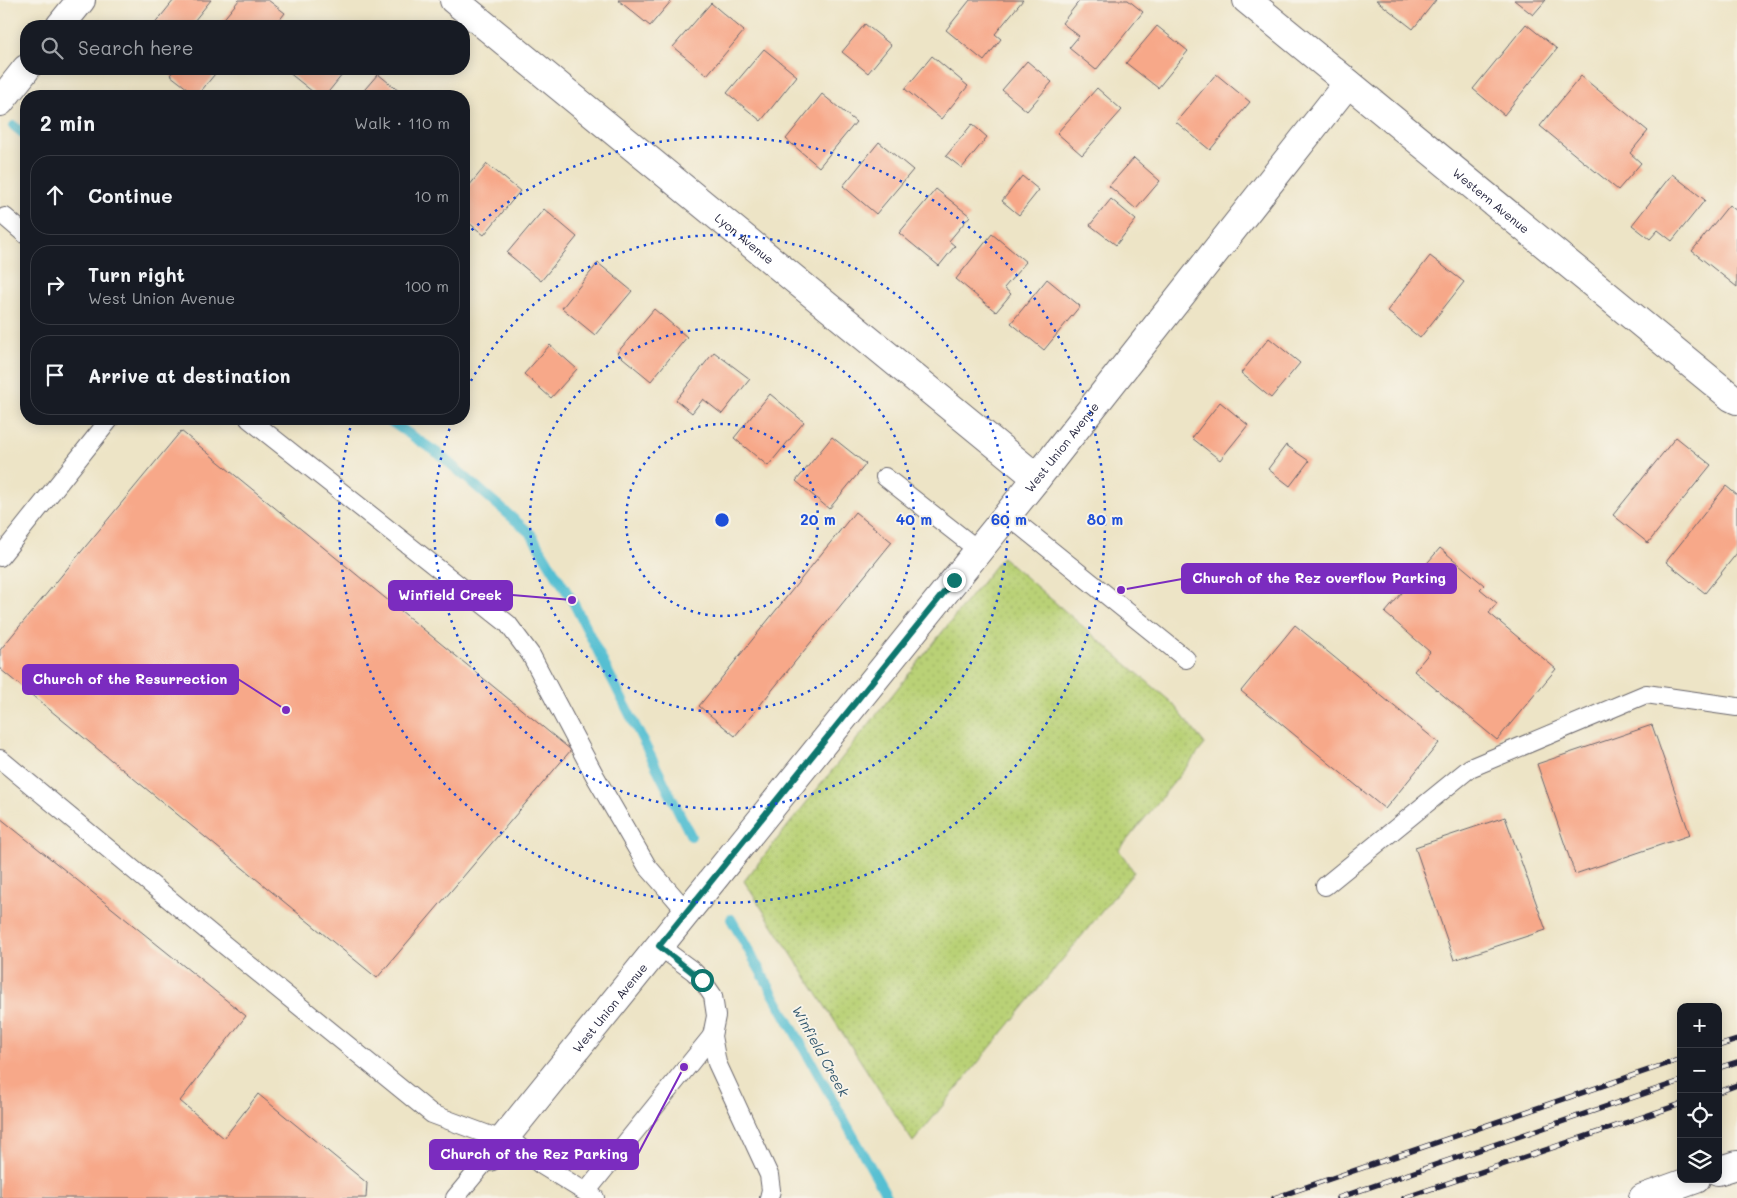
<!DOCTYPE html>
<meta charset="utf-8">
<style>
body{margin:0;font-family:Mali,sans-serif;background:#242831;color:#f1f3f6}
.controls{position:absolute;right:15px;bottom:15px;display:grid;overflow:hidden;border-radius:10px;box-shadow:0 2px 12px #0003}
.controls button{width:45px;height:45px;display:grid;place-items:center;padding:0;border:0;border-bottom:1px solid #363941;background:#171b24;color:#f1f3f6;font:25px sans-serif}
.stop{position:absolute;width:15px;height:15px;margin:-11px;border:4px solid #0f766e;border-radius:50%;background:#fff}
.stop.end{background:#0f766e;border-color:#fff;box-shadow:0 1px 5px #0008}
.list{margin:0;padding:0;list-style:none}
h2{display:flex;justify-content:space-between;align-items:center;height:65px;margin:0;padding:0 20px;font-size:21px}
h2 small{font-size:16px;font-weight:400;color:#9ea1a6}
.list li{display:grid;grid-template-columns:32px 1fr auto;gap:15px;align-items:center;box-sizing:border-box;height:80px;margin:0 10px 10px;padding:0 10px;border:1px solid #363941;border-radius:20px}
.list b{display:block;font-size:19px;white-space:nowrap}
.list p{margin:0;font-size:16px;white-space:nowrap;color:#9ea1a6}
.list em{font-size:16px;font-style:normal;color:#9ea1a6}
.icon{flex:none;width:28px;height:28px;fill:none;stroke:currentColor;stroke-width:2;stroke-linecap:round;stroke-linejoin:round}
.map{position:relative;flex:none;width:1737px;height:1198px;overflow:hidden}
.search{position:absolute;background:#171b24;box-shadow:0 2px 12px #0003;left:20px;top:20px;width:450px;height:55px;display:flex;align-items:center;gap:12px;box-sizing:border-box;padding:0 18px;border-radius:20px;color:#9ea1a6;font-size:19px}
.panel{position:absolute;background:#171b24;box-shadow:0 2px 12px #0003;left:20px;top:90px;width:450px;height:335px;border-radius:20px}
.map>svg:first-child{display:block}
.grass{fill:url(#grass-dots);stroke:#6e7a58}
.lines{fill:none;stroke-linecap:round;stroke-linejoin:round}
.stream{stroke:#55bfd2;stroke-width:10}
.building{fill:#f7a889}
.service-casing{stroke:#69666c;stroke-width:20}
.minor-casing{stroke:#69666c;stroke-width:30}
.tertiary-casing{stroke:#69666c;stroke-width:30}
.service{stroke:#fff;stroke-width:18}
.minor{stroke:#fff;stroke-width:28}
.tertiary{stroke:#fff;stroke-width:28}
.rail-casing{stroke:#22223b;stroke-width:5.5}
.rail{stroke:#f7f3e8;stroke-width:4;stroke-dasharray:11;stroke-linecap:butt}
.route{stroke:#0f766e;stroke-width:6}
.ring{fill:none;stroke:#1d4ed8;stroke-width:2.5;stroke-dasharray:2.5 5}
.labels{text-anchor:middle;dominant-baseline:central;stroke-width:4;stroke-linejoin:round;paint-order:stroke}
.street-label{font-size:12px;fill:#22223b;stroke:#f7f3e8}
.water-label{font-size:14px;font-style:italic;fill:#345970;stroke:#f7f3e8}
.centre{fill:#1d4ed8;stroke:#f7f3e8;stroke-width:2.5}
.ring-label{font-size:15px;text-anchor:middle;font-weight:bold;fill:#1d4ed8;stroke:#f7f3e8;stroke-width:4;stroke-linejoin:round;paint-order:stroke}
.leader{fill:none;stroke:#7b2cbf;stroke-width:2}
.callout-dot{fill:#7b2cbf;stroke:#f7f3e8;stroke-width:2}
.callout{fill:#7b2cbf;stroke:#7b2cbf;stroke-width:2}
.callout-label{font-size:14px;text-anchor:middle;font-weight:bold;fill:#fff}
</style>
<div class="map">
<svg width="1737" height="1198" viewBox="0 0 1737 1198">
<defs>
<pattern id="grass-dots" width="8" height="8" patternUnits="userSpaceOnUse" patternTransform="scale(1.25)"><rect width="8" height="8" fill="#b9d176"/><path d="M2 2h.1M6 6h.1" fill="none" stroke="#9fb367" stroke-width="1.8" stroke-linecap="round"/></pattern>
</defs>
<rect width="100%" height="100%" fill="#f7f3e8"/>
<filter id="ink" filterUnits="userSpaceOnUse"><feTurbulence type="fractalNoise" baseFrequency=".02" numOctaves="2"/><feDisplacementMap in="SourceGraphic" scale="10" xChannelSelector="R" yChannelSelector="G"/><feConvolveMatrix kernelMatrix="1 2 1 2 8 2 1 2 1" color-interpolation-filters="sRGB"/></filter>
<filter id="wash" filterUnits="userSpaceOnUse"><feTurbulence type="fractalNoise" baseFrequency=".0096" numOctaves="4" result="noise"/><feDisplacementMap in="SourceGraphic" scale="20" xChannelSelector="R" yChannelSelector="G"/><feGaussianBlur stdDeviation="1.12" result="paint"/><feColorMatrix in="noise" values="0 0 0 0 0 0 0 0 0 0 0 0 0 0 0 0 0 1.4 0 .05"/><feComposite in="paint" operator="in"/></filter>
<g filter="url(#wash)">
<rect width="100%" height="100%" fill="#ede4c6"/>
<path class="grass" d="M 1002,557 L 1172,703 L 1205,744 L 1119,850 L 1134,872 L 913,1142 L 744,881 Z"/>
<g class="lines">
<g class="stream">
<path d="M 14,126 L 26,136"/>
<path d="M 387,419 L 439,454 L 531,534 L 572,600 L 691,836"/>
<path d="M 731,919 L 887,1196"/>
</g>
</g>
<g id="blocks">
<g class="building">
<path d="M 174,0 L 211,0 L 190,26 L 153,26 Z"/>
<path d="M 239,0 L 268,0 L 285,13 L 275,26 L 218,26 Z"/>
<path d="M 618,0 L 672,0 L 650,26 Z"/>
<path d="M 970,0 L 1023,0 L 995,34 L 1001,39 L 984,61 L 946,30 Z"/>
<path d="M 1080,0 L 1128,0 L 1143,12 L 1096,70 L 1069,48 L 1079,36 L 1062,23 Z"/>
<path d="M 1376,0 L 1436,0 L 1413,29 Z"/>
<path d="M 1514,0 L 1546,0 L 1533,15 Z"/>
<path d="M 711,3 L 744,31 L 707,75 L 673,47 Z"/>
<path d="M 865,24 L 891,45 L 868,73 L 842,52 Z"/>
<path d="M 1526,24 L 1557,49 L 1504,115 L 1473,89 Z"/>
<path d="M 1157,26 L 1188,51 L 1158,88 L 1126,63 Z"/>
<path d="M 764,49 L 797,76 L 761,121 L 727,93 Z"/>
<path d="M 932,56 L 968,86 L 941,119 L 905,89 Z"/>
<path d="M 1027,61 L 1052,82 L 1027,111 L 1002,90 Z"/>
<path d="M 175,69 L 219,69 L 197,96 L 170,75 Z"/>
<path d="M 291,69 L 347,69 L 325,96 L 318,96 L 288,72 Z"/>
<path d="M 378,74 L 405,96 L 359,96 Z"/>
<path d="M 1216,74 L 1250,102 L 1210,150 L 1176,122 Z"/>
<path d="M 1581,76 L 1648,131 L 1630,153 L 1641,163 L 1618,190 L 1540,126 Z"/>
<path d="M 1097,88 L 1122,110 L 1082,155 L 1057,133 Z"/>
<path d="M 822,94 L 856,122 L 819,167 L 786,139 Z"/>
<path d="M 972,124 L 987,137 L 962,168 L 946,156 Z"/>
<path d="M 879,142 L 913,170 L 876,214 L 843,186 Z"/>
<path d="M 1134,158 L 1160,181 L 1136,209 L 1109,186 Z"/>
<path d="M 487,164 L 520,191 L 484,235 L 464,219 L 464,192 Z"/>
<path d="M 1672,174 L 1705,200 L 1672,241 L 1658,230 L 1650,239 L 1632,225 Z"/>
<path d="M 1022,176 L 1039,190 L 1019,215 L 1002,201 Z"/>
<path d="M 936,189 L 970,216 L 949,241 L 955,246 L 939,266 L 899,233 Z"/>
<path d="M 1111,199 L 1136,220 L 1116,245 L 1090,225 Z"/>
<path d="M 1729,205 L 1737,211 L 1737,287 L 1692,251 Z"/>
<path d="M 544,209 L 577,237 L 541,281 L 507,253 Z"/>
<path d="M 992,234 L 1026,262 L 1004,288 L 1011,294 L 996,312 L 956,279 Z"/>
<path d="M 1430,256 L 1464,282 L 1420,338 L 1387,311 Z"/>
<path d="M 598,263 L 632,291 L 595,335 L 562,308 Z"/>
<path d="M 1047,279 L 1080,306 L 1044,350 L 1011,323 Z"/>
<path d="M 654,309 L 687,337 L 651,381 L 617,353 Z"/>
<path d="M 1269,338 L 1300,363 L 1271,398 L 1241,373 Z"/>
<path d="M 550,345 L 577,369 L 551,398 L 524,374 Z"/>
<path d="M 714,352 L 750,379 L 722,414 L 703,399 L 692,413 L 676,400 Z"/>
<path d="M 770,394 L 804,422 L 768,466 L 734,438 Z"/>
<path d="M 1220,402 L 1248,425 L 1220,460 L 1192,438 Z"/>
<path d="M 181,431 L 571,750 L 377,978 L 0,669 L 0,650 Z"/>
<path d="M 832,437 L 866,464 L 829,509 L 796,481 Z"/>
<path d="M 1676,437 L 1711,465 L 1648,543 L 1613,515 Z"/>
<path d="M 1286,445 L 1309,461 L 1290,486 L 1268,469 Z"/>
<path d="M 1726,486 L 1737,495 L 1737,553 L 1705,593 L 1666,562 Z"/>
<path d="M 855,512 L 892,542 L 735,736 L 699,706 Z"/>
<path d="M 1440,548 L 1484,585 L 1480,589 L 1497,603 L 1489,613 L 1556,669 L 1497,740 L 1414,671 L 1430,652 L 1385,613 Z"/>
<path d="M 1295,625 L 1439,743 L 1385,809 L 1241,691 Z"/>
<path d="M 1652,725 L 1690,835 L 1575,874 L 1537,764 Z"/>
<path d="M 1505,817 L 1546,930 L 1454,960 L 1415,847 Z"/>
<path d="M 0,818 L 246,1016 L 180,1101 L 224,1138 L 258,1094 L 367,1183 L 366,1198 L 0,1198 Z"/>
</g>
</g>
</g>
<g filter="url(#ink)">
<use href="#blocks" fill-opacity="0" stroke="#69666c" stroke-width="1"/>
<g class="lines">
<g class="service-casing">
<g id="service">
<path d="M 5,217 L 26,235"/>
<path d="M 249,419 L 508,624 L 531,655 L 595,776 L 647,866 L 687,912"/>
<path d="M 885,477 L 978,550"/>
<path d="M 1007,515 L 1186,659"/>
<path d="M 0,557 L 110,419"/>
<path d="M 0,759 L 222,943 L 432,1114 L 502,1140"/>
<path d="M 1325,886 L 1470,768 L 1646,694 L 1737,707"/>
<path d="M 659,946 L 693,971 L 702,980 L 713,996 L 716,1016 L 712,1036 L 717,1063 L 769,1175 L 771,1190 L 769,1198"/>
<path d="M 506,1136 L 540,1164 L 595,1198"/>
<path d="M 586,1192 L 712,1036"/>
<path d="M 455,1198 L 489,1157"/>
</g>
</g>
<g class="minor-casing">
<g id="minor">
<path id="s1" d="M 454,0 L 1037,478"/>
<path id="s2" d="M 1247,0 L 1731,397 L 1737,400"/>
<path d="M 60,26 L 81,0"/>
<path d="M 0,102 L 26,69"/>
<path id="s3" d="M 489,1157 L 1037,478 L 1348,83"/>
</g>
</g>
<g class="tertiary-casing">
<g id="tertiary">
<path d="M 1718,1171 L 1737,1165"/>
<path d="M 1643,1198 L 1696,1179"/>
</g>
</g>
<use href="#service" class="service"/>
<use href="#minor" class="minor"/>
<use href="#tertiary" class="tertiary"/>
<g class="rail-casing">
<g id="rail">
<path d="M 1718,1046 L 1737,1040"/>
<path d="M 1718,1068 L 1737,1062"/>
<path d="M 1718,1092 L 1737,1085"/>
<path d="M 1274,1198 L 1681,1059"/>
<path d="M 1338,1198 L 1681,1081"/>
<path d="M 1404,1198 L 1681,1104"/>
</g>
</g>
<use href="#rail" class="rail"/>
</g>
</g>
<g class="lines" filter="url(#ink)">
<path class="route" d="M 702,980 L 659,946 L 954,580"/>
</g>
<g class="ring">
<circle cx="722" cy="520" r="96"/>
<circle cx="722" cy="520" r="192"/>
<path d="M464 394A287 287 0 1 1 453 419"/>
<path d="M466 235A383 383 0 1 1 352 421"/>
</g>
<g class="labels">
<g class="street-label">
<text stroke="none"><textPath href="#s2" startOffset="316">Western Avenue</textPath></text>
<text stroke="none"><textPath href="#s1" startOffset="376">Lyon Avenue</textPath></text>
<text stroke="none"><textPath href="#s3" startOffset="912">West Union Avenue</textPath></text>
<text stroke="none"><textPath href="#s3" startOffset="192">West Union Avenue</textPath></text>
</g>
<g class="water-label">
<text transform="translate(821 1051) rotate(61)">Winfield Creek</text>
</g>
</g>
<circle cx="722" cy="520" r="8" class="centre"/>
<g class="ring-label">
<text x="818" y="525">20 m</text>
<text x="914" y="525">40 m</text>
<text x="1009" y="525">60 m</text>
<text x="1105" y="525">80 m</text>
</g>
<path class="leader" d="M1121 590L1182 579M572 600L512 595M286 710L238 679M684 1067L638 1154"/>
<g class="callout-dot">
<circle cx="1121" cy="590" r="5"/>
<circle cx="572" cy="600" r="5"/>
<circle cx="286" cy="710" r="5"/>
<circle cx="684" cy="1067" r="5"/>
</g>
<g class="callout">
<rect x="1182" y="564" width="274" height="29" rx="5"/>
<rect x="389" y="581" width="123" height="29" rx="5"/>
<rect x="23" y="665" width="215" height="29" rx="5"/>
<rect x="430" y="1140" width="208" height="29" rx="5"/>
</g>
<g class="callout-label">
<text x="1319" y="583">Church of the Rez overflow Parking</text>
<text x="450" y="600">Winfield Creek</text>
<text x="130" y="684">Church of the Resurrection</text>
<text x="534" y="1159">Church of the Rez Parking</text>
</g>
</svg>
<div class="controls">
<button>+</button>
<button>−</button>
<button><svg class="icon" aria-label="locate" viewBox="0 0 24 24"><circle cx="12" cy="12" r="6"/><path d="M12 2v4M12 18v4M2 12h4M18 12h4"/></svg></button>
<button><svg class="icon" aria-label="layers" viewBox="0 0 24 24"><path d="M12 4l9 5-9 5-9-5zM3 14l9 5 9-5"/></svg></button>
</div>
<div class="stop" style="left:702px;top:980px"></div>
<div class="stop end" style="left:954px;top:580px"></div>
<div class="search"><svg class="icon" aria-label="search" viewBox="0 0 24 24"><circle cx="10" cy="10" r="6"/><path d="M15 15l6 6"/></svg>Search here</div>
<section class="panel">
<h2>2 min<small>Walk · 110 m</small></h2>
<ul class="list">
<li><svg class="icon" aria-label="ahead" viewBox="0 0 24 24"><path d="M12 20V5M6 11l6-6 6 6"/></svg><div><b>Continue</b></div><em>10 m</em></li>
<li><svg class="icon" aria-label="right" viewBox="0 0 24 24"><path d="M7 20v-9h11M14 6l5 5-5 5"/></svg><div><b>Turn right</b><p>West Union Avenue</p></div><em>100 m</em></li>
<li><svg class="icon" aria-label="arrive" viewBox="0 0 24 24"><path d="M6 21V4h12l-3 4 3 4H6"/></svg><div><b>Arrive at destination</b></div></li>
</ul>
</section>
</div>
